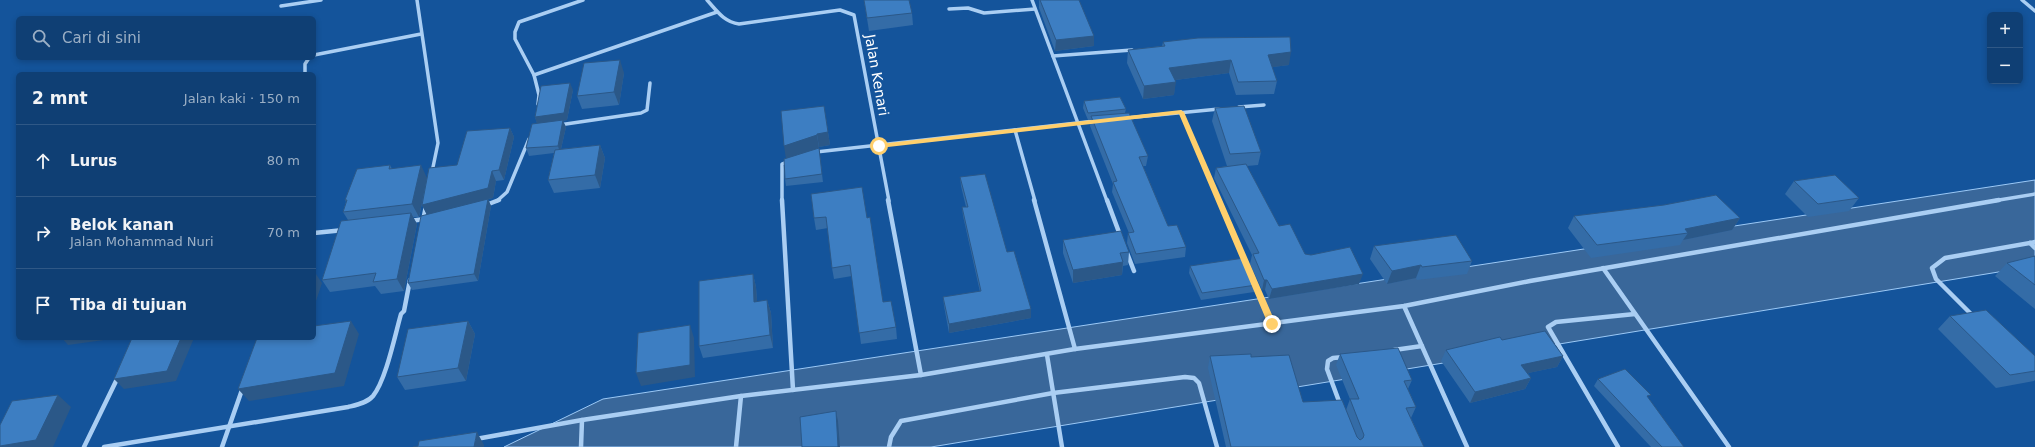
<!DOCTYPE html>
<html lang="id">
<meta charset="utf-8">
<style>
body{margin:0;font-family:"DejaVu Sans",sans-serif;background:#184679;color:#f1f3f6}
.controls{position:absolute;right:12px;top:12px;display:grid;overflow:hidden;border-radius:6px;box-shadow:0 2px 6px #0003}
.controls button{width:36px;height:36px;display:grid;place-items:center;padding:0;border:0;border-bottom:1px solid #2f5886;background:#0f3f74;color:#f1f3f6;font:20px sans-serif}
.stop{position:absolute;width:12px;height:12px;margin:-9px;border:3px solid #ffcf6c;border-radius:50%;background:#fff}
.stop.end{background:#ffcf6c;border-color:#fff;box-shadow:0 1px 4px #0008}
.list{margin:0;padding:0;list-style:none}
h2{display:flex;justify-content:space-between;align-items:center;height:52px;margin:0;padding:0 16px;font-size:17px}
h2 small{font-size:13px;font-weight:400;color:#9bafc5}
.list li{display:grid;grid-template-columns:26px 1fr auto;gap:12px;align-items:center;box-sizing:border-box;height:72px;padding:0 16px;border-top:1px solid #2f5886}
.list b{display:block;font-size:15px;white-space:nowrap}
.list p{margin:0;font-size:13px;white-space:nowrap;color:#9bafc5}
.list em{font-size:13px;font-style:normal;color:#9bafc5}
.icon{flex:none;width:22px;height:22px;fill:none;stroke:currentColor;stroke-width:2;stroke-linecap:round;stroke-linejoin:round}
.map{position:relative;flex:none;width:2035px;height:447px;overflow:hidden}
.search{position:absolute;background:#0f3f74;box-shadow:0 2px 6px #0003;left:16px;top:16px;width:300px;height:44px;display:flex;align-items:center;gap:10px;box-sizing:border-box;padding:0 14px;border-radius:6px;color:#9bafc5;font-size:15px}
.panel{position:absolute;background:#0f3f74;box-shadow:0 2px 6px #0003;left:16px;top:72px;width:300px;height:268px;border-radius:6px}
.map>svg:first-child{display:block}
.water{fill:#39679a;stroke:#9cc9f6}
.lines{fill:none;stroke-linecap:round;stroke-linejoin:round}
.street-far1{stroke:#aacef3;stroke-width:3.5}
.street{stroke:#aacef3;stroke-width:4.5}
.wall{fill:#346ca7}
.shaded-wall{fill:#2b5888}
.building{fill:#3d7ec2;stroke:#2b5888}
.route{fill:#ffcf6c}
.labels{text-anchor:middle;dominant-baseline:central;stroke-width:4;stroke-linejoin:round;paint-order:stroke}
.street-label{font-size:14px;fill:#fff;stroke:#14549b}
</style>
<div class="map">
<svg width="2035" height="447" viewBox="0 0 2035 447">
<rect width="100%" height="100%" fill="#14549b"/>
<path class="water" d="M 2035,180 L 2035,266 L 931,447 L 504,447 L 603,399 Z"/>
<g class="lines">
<g class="street-far1">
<path d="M 417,0 L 438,143 L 432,172"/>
<path d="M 707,0 C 717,11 724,22 739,24 L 840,10 L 854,15 L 889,201"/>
<path d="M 1032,0 L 1107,201"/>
<path d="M 2022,0 L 2035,11"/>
<path d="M 281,6 L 321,0"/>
<path d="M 949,9 L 968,8 L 984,13 L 1035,9"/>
<path d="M 314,55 L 421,34"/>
<path d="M 1053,56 L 1132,50"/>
<path d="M 305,74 L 305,64 L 309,58"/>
<path d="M 534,75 L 717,12"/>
<path d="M 538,104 L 539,95 L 534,75 L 515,39 L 515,32 L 519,22 L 583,0"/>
<path d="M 1239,107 L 1264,105"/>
<path d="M 1181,112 L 1219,201"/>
<path d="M 1126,118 L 1219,109"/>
<path d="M 559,125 L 641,113 L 647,110 L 650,83"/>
<path d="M 1015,130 L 1035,201"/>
<path d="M 816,152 L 1095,121"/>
<path d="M 497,201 L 507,192 L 529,139"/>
<path d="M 782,201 L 782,164 L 789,161"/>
<path d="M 1993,201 L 2035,194"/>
</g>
<g class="street">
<path d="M 782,200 L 793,390"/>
<path d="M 888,200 L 921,375"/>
<path d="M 1034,200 L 1075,349"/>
<path d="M 1107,200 L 1120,235"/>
<path d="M 1219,200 L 1246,263"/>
<path d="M 486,205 L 499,200"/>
<path d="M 410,221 L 425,219"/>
<path d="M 423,221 L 426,206"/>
<path d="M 314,233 L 344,230"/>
<path d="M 2030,243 L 2035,248"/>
<path d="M 1127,253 L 1134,271"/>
<path d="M 1603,268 L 1729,447"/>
<path d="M 1254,282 L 1272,324"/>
<path d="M 1404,306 L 1467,447"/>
<path d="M 1973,316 L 1936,279 L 1932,268 L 1945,258 L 2035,242"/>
<path d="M 1394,350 L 1422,346"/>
<path d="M 1047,355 L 1062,447"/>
<path d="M 1340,404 L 1327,369 L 1328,361 L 1333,358 L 1344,357"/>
<path d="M 476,439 L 582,420 L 741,396 L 921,375 L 1075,349 L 1404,306 L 1530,281 L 1999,200"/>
<path d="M 84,447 L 118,377"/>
<path d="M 104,447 L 348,407 C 356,405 367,403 373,396 C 386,380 395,335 401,314 L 404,311 L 410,280"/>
<path d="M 222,447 L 243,387"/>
<path d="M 581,447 L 582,420"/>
<path d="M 736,447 L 741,396"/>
<path d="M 889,447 L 891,437 L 901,421 L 1053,393 L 1185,377 L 1194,378 L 1199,383 L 1217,447"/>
<path d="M 1618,447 L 1548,327 L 1556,322 L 1635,314"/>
</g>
</g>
<g class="wall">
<path d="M 864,0 L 912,13 L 913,25 L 869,31 Z"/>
<path d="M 1039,0 L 1079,0 L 1094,46 L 1055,51 L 1039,8 Z"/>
<path d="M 1163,42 L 1289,65 L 1272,67 L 1277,81 L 1274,94 L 1236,95 L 1229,73 L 1175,80 L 1174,95 L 1143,99 L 1127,63 L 1128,50 L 1162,46 Z"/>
<path d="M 624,73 L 619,105 L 582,109 L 577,96 Z"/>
<path d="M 573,90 L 567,120 L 563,121 L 566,127 L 561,149 L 600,145 L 605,158 L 600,188 L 554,193 L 548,180 L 554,153 L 529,156 L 526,148 L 537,123 L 535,117 Z"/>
<path d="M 1084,101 L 1126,109 L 1125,113 L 1148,156 L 1146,166 L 1143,166 L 1168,226 L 1186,247 L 1185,257 L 1135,264 L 1127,243 L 1128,233 L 1129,233 L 1112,192 L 1113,184 L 1090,126 L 1091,120 L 1088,120 L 1083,108 Z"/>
<path d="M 1215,108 L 1261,152 L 1258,165 L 1247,166 L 1279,226 L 1305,254 L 1359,284 L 1269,299 L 1265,290 L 1262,290 L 1250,264 L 1252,255 L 1214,178 L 1216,168 L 1227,166 L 1212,121 Z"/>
<path d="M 826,119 L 830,145 L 819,147 L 819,148 L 823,182 L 786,186 L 785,179 Z"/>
<path d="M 510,128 L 514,137 L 504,180 L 496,181 L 493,198 L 488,199 L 491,206 L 478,281 L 412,290 L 408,283 L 427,215 L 422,205 L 423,199 L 419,217 L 413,217 L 417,224 L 404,291 L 381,294 L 375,286 L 330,292 L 322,280 L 348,220 L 343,212 L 346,202 L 345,200 L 390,165 L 392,169 L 427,178 L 457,165 Z"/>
<path d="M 960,177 L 1007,252 L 1031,309 L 1031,318 L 949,333 L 944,306 L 943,297 L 980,292 L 963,216 L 962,207 L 966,207 L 961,186 Z"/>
<path d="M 1794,181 L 1859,198 L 1849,211 L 1808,217 L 1785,194 Z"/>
<path d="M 811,194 L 867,218 L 883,302 L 896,327 L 897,339 L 861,344 L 852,276 L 834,279 L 832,268 L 828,228 L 816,230 L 814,218 Z"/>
<path d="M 1574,216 L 1740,218 L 1732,230 L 1683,240 L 1680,245 L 1591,258 L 1568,228 Z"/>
<path d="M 1063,240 L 1129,252 L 1128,265 L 1123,266 L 1122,275 L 1073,283 L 1063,253 Z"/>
<path d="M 1374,246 L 1472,261 L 1467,274 L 1417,280 L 1416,278 L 1387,284 L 1370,259 Z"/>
<path d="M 2035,256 L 2035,309 L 1995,276 L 2007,263 Z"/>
<path d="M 1190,266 L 1256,285 L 1254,292 L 1201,300 L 1189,273 Z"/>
<path d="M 753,274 L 756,287 L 757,302 L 767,300 L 771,313 L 773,348 L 703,358 L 699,346 Z"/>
<path d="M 1950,316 L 2035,356 L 2035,380 L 2034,381 L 1996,388 L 1938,329 Z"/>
<path d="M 468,321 L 475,334 L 466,381 L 405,390 L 397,377 Z"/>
<path d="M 1446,350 L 1563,356 L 1557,367 L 1528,373 L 1531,378 L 1525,389 L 1470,403 L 1441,361 Z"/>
<path d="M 1340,354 L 1412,380 L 1408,389 L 1416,407 L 1411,418 L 1424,447 L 1226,447 L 1208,368 L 1210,356 L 1251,357 L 1303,402 L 1346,410 L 1350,399 L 1336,365 Z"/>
<path d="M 1598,379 L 1684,447 L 1651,447 L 1594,386 Z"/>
</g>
<g class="shaded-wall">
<path d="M 1094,36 L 1094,46 L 1055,51 L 1056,40 Z"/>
<path d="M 1291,52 L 1289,65 L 1265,68 L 1268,55 Z"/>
<path d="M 620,60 L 624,73 L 619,105 L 614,92 Z"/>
<path d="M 1231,60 L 1229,73 L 1168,81 L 1169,68 Z"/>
<path d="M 1176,82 L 1174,95 L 1143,99 L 1144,86 Z"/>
<path d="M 570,83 L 573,90 L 567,120 L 563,121 L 566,127 L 560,153 L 558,146 L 537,124 L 535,117 Z"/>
<path d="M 824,106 L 830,145 L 819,147 L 817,134 Z"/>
<path d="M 510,128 L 514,137 L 504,180 L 499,170 Z"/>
<path d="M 817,135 L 819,148 L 823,182 L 822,174 L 786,159 L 784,146 Z"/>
<path d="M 600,145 L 605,158 L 600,188 L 595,175 Z"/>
<path d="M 421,165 L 427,178 L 419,217 L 412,204 Z"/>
<path d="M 492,171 L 496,181 L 493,198 L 488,199 L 491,206 L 478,281 L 474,274 L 427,215 L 422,205 Z"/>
<path d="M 411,213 L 417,224 L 404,291 L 397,279 Z"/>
<path d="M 1740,218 L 1732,230 L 1683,240 L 1688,233 L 1685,229 Z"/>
<path d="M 1123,262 L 1122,275 L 1073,283 L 1073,270 Z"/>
<path d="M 1421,265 L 1416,278 L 1387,284 L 1392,271 Z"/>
<path d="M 314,271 L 322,283 L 314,307 Z"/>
<path d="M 753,274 L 756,287 L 758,315 L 754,302 Z"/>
<path d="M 1363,274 L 1359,284 L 1269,299 L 1272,289 Z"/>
<path d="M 1264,280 L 1267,280 L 1265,290 L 1262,290 Z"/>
<path d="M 767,300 L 771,313 L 773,348 L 770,335 Z"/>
<path d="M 1031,309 L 1031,318 L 949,333 L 949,324 Z"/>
<path d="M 351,321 L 359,334 L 344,386 L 249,401 L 238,389 Z"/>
<path d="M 468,321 L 475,334 L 466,381 L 458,368 Z"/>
<path d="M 690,325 L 694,338 L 695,377 L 641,386 L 636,373 Z"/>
<path d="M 62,338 L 105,338 L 104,340 L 68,345 Z"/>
<path d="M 181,338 L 194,338 L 176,381 L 124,389 L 114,379 Z"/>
<path d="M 1563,356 L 1557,367 L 1515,376 L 1521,365 Z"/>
<path d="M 1531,378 L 1525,389 L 1470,403 L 1475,392 Z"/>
<path d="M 58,395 L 71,407 L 53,447 L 0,447 L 0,446 Z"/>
<path d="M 836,411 L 838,421 L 840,447 L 838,447 Z"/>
<path d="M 477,432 L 484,445 L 484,447 L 474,447 Z"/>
</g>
<g class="building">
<path d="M 864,0 L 909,0 L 912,13 L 867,18 Z"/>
<path d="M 1040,0 L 1079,0 L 1094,36 L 1056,40 Z"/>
<path d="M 1290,37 L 1291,52 L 1268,55 L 1277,81 L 1238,82 L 1231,60 L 1169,68 L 1176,82 L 1144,86 L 1128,50 L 1165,46 L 1163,42 L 1198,38 Z"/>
<path d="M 620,60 L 614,92 L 577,96 L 584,63 Z"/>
<path d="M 570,83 L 564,113 L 535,117 L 541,86 Z"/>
<path d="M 1120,97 L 1126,109 L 1088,113 L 1084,101 Z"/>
<path d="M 824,106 L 828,132 L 817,134 L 817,135 L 784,146 L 781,111 Z"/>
<path d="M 1244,106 L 1261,152 L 1230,154 L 1215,108 Z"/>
<path d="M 1129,113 L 1148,156 L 1139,157 L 1168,226 L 1177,225 L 1186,247 L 1136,254 L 1128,233 L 1134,232 L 1113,182 L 1117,181 L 1091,116 Z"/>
<path d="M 563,120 L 558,146 L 526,148 L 532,124 Z"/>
<path d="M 510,128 L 499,170 L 492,171 L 488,188 L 422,205 L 429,168 L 457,165 L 467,131 Z"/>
<path d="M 600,145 L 595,175 L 548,180 L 555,150 Z"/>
<path d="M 819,148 L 822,174 L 785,179 L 784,159 Z"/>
<path d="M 1246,164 L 1279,226 L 1290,224 L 1305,254 L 1311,255 L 1350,247 L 1363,274 L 1272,289 L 1267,280 L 1264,280 L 1253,254 L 1259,253 L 1216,168 Z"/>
<path d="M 390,165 L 389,169 L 421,165 L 412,204 L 343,212 L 347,200 L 345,200 L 357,169 Z"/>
<path d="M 985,174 L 1007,252 L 1014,251 L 1031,309 L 949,324 L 943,297 L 981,291 L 962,207 L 968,207 L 960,177 Z"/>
<path d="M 1835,175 L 1859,198 L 1818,204 L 1794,181 Z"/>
<path d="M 862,187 L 867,218 L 870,217 L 883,302 L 891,301 L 896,327 L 859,333 L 850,265 L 832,268 L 826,217 L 814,218 L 811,194 Z"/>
<path d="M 1716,195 L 1740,218 L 1685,229 L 1688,233 L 1597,245 L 1574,216 L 1664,205 Z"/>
<path d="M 488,199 L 474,274 L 408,283 L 421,216 Z"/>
<path d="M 411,213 L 397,279 L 373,282 L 376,273 L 322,280 L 341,221 Z"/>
<path d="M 1121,231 L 1129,252 L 1120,253 L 1123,262 L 1073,270 L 1063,240 Z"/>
<path d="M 1456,235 L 1472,261 L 1422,267 L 1421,265 L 1392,271 L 1374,246 Z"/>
<path d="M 2035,256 L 2035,285 L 2007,263 Z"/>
<path d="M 1244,258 L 1256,285 L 1202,293 L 1190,266 Z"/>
<path d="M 753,274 L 754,302 L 767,300 L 770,335 L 699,346 L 699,281 Z"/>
<path d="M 1986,310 L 2035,356 L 2035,371 L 2010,375 L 1950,316 Z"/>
<path d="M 351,321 L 335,373 L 238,389 L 257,338 L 314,338 L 314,326 Z"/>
<path d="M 468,321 L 458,368 L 397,377 L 408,329 Z"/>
<path d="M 690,325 L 690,365 L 636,373 L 638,333 Z"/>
<path d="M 1545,331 L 1563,356 L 1521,365 L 1531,378 L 1475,392 L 1446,350 L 1500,337 L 1502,340 Z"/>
<path d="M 132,338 L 181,338 L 167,371 L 114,379 Z"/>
<path d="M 1398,348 L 1412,380 L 1404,381 L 1416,407 L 1406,408 L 1424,447 L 1231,447 L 1210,356 L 1251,354 L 1251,357 L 1289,355 L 1303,402 L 1342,400 L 1357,437 L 1360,440 L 1363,438 L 1364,435 L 1350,399 L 1359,399 L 1340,354 Z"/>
<path d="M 1625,369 L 1651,395 L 1647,396 L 1684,447 L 1662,447 L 1598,379 Z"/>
<path d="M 58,395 L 36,440 L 0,446 L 0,425 L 12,401 Z"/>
<path d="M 836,411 L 838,447 L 802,447 L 800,417 Z"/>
<path d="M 477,432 L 474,447 L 413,447 L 418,446 L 419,441 Z"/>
</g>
<path class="route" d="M 1181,110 L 1184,112 L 1276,324 L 1275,326 L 1269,326 L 1268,324 L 1179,114 L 879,148 L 876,146 L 879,144 Z"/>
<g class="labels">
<g class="street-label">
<text transform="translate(877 75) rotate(80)">Jalan Kenari</text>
</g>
</g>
</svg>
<div class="controls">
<button>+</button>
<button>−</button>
</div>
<div class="stop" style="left:879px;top:146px"></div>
<div class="stop end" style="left:1272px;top:324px"></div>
<div class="search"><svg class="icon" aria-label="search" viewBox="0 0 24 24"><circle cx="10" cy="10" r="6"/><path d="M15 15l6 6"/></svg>Cari di sini</div>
<section class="panel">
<h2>2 mnt<small>Jalan kaki · 150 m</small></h2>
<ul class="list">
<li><svg class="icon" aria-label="ahead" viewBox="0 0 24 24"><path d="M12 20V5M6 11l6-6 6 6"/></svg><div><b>Lurus</b></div><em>80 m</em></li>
<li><svg class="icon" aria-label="right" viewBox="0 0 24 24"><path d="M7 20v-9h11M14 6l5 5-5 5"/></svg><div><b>Belok kanan</b><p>Jalan Mohammad Nuri</p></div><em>70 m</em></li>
<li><svg class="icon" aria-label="arrive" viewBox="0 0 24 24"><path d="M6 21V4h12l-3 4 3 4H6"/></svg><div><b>Tiba di tujuan</b></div></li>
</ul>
</section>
</div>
